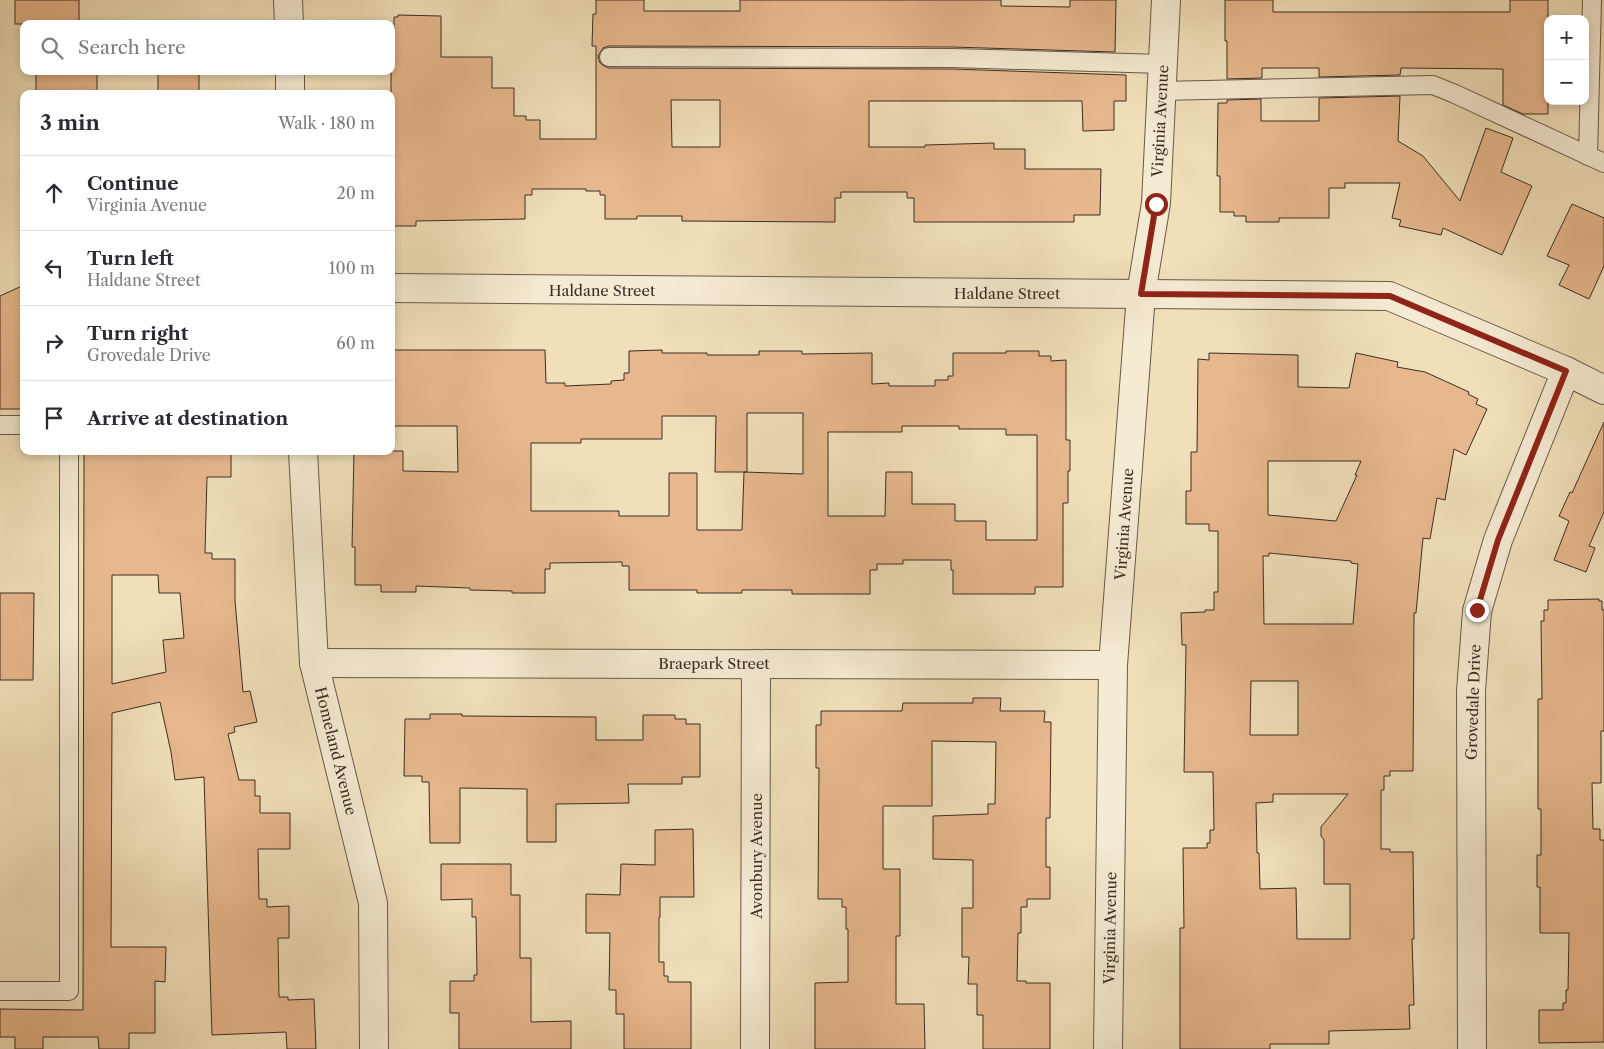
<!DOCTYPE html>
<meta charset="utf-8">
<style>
body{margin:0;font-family:"Libre Caslon Text",serif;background:#f2f2f3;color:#2b2b33}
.controls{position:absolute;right:15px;top:15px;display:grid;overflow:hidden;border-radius:10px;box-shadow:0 2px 8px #0003}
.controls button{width:45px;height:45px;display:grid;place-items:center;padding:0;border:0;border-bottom:1px solid #e1e1e2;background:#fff;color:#2b2b33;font:25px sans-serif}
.stop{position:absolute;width:15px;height:15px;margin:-11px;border:4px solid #8f2418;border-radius:50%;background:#fff}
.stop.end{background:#8f2418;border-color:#fff;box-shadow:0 1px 5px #0008}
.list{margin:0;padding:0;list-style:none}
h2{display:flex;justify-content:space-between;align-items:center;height:65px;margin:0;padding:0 20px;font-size:21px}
h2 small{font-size:16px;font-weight:400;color:#7c7c81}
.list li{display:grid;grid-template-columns:32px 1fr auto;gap:15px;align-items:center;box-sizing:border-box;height:75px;padding:0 20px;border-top:1px solid #e1e1e2}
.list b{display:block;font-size:19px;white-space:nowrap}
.list p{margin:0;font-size:16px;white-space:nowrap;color:#7c7c81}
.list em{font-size:16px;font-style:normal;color:#7c7c81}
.icon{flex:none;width:28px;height:28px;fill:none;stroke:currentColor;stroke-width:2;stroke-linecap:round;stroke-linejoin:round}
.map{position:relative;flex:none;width:1604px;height:1049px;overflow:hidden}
.search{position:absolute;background:#fff;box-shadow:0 2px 8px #0003;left:20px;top:20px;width:375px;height:55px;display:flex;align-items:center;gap:12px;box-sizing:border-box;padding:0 18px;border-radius:10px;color:#7c7c81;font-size:19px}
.panel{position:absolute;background:#fff;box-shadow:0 2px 8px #0003;left:20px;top:90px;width:375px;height:365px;border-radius:10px}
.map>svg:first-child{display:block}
.building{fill:#e7b78d;stroke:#3a2e24;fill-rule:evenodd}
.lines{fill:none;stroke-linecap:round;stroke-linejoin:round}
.lane-casing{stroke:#685a49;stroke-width:20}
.street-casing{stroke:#685a49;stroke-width:30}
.lane{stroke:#f5ead2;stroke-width:18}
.street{stroke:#f5ead2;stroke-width:28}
.route{stroke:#8f2418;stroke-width:6}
.labels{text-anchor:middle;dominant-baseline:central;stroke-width:4;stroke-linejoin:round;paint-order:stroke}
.street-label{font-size:15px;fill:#3a2e24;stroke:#f5ead2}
</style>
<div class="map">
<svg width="1604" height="1049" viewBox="0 0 1604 1049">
<rect width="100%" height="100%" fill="#f0dfb9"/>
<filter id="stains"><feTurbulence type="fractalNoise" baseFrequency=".004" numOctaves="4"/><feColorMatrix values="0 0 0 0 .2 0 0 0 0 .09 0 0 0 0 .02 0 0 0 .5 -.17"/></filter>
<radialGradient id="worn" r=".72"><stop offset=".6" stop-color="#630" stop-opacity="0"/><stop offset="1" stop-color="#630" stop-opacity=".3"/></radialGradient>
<g class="building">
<rect x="15" y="0" width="64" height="24"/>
<path d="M 596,0 L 644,0 L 644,11 L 740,11 L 740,0 L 1001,0 L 1001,6 L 1070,7 L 1070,0 L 1116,0 L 1115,52 L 952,47 L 609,46 L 603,48 L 598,56 L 600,63 L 604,66 L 609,68 L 952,69 L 1126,75 L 1126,101 L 1114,101 L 1114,130 L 1083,131 L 1082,101 L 869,101 L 869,147 L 925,147 L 925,145 L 994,143 L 994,149 L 1025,149 L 1025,169 L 1101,169 L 1100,215 L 1074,215 L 1074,222 L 914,222 L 914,198 L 907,198 L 907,192 L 841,192 L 841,198 L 835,198 L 835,222 L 682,221 L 682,216 L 637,216 L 637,219 L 605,219 L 605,195 L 600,195 L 600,191 L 586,191 L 586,189 L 532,189 L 532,195 L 525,195 L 525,219 L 416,221 L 416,226 L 391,226 L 391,40 L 394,40 L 394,17 L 398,17 L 398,15 L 441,16 L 441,57 L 492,57 L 492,88 L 514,88 L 514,116 L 526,116 L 526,120 L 540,120 L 540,139 L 596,139 L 596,46 L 592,46 L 593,14 L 596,14 ZM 671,100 L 720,100 L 720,147 L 672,147 Z"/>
<path d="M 1225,0 L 1273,0 L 1273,12 L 1510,12 L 1510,0 L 1548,0 L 1548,114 L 1523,114 L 1503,105 L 1503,69 L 1401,68 L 1400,75 L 1319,77 L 1319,68 L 1262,68 L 1262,78 L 1227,79 L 1227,41 L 1225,41 Z"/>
<rect x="36" y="71" width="61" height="23"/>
<rect x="158" y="71" width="41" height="23"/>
<path d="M 1400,96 L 1398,141 L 1423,156 L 1460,201 L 1486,128 L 1513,138 L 1501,172 L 1532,186 L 1502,255 L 1443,228 L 1441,235 L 1399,226 L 1401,220 L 1392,218 L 1400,183 L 1345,183 L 1345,188 L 1329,188 L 1329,218 L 1279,218 L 1279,222 L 1246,222 L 1246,216 L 1234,216 L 1234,212 L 1220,212 L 1220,176 L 1217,176 L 1218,103 L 1227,103 L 1227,100 L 1261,99 L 1261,121 L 1319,121 L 1319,98 Z"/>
<path d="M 1572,204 L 1604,218 L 1604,266 L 1589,299 L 1559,285 L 1569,265 L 1547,256 Z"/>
<path d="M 24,285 L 24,409 L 0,409 L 0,296 Z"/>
<path d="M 391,350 L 545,350 L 546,383 L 565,383 L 565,386 L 611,384 L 611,381 L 624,380 L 624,373 L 629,373 L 629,351 L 662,350 L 662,353 L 707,353 L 707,355 L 759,355 L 759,351 L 802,351 L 802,354 L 872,353 L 872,384 L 889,383 L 889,386 L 935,386 L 935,380 L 948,380 L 948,376 L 953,376 L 953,353 L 1006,353 L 1006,351 L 1039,351 L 1039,356 L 1051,356 L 1051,361 L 1066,360 L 1066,440 L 1070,440 L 1070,471 L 1068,471 L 1068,503 L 1063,503 L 1063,587 L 1035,587 L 1035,594 L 953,594 L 953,570 L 951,570 L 951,560 L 903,560 L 903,564 L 877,564 L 877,570 L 870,570 L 870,594 L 792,594 L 792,590 L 742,590 L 742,593 L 697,593 L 697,590 L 629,590 L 629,566 L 622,566 L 622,562 L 550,563 L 550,569 L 545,569 L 545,593 L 512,593 L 512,591 L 470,590 L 470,588 L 416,586 L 416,592 L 381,592 L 381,585 L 355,585 L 355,547 L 352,547 L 354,451 L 403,451 L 403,471 L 458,472 L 457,426 L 391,426 ZM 747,413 L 803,413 L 803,474 L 744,472 L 742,530 L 697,530 L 697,473 L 669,473 L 669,516 L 619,516 L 619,511 L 531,511 L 531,443 L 581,443 L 581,439 L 662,439 L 662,416 L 716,416 L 715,472 L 747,472 ZM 902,426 L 959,426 L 959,429 L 1006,429 L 1006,435 L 1037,435 L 1037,540 L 986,540 L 986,521 L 955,521 L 955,504 L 912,504 L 912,472 L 886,472 L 885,516 L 828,516 L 828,432 L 902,432 Z"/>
<path d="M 1209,353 L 1298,355 L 1298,387 L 1349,388 L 1356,353 L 1398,362 L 1397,367 L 1425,372 L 1469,392 L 1468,394 L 1478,399 L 1476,404 L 1487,409 L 1466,455 L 1454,449 L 1445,500 L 1437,498 L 1430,539 L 1423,538 L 1416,613 L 1414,613 L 1413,771 L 1390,771 L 1390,776 L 1384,776 L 1384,790 L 1381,790 L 1381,849 L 1390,849 L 1390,852 L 1413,852 L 1414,939 L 1412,939 L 1414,1005 L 1409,1005 L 1410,1029 L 1329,1031 L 1329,1044 L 1270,1044 L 1270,1049 L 1180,1049 L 1180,928 L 1184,928 L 1183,848 L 1207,848 L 1207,843 L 1210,843 L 1210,830 L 1214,830 L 1213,772 L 1184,772 L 1186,645 L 1182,645 L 1181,613 L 1205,612 L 1205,610 L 1214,610 L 1214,592 L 1218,592 L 1218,531 L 1209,531 L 1209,524 L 1186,524 L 1186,491 L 1191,491 L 1191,452 L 1197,452 L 1198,359 L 1209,360 ZM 1268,461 L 1361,461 L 1355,475 L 1357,475 L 1336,521 L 1268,515 ZM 1269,553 L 1351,561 L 1351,563 L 1358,564 L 1353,624 L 1264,624 L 1263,556 L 1269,556 ZM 1251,681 L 1298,681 L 1298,735 L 1250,735 ZM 1273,794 L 1348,794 L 1321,827 L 1321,836 L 1324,840 L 1324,884 L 1350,884 L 1350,939 L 1297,939 L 1296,888 L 1260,889 L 1259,853 L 1257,853 L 1256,803 L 1273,802 Z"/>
<path d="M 1604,422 L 1604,512 L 1589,546 L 1595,548 L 1586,572 L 1554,560 L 1569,521 L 1559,516 L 1570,492 L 1572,493 Z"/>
<path d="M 84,451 L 231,451 L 231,477 L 207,477 L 205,553 L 212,553 L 212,559 L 235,559 L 235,601 L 243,692 L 250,691 L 257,722 L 234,727 L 235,732 L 228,734 L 239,780 L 255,780 L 255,796 L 260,796 L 260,813 L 290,813 L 290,849 L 258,849 L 259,899 L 267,899 L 267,907 L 289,906 L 289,938 L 278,938 L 279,997 L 288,997 L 288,1000 L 314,999 L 316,1049 L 287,1049 L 286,1032 L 212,1035 L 204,777 L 175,780 L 171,752 L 160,702 L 112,713 L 111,947 L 166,947 L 165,982 L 155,981 L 155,1033 L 129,1033 L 129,1049 L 99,1049 L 98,1037 L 43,1037 L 43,1049 L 15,1049 L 15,1037 L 0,1037 L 0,1009 L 83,1010 ZM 112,575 L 158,575 L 159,593 L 180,593 L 184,638 L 163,640 L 166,672 L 112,684 Z"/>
<path d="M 0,593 L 34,593 L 33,680 L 0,680 Z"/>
<path d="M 1599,599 L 1599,601 L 1602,601 L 1602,610 L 1604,610 L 1604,731 L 1601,731 L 1601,783 L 1592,783 L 1593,829 L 1600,829 L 1600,840 L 1604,840 L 1604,1042 L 1539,1043 L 1539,1010 L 1563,1010 L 1563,1003 L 1566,1003 L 1566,990 L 1568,990 L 1569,933 L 1540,933 L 1540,887 L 1537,887 L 1537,855 L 1541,855 L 1541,809 L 1538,809 L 1538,699 L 1542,699 L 1541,621 L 1544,621 L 1544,610 L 1548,610 L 1548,600 Z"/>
<path d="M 973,698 L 1001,698 L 1000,711 L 1045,711 L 1044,722 L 1051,722 L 1050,818 L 1046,818 L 1046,867 L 1050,867 L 1050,899 L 1027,899 L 1027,907 L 1021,907 L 1021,933 L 1018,933 L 1017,981 L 1026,981 L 1026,983 L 1050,983 L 1050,1049 L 983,1049 L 983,1015 L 977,1015 L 977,984 L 968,984 L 969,957 L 962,957 L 962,908 L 973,908 L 973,860 L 933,859 L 933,816 L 988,814 L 988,804 L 995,804 L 996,742 L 932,741 L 932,806 L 883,806 L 883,869 L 900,869 L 900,936 L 896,936 L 896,1004 L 924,1004 L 925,1049 L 815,1049 L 815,983 L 848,982 L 848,929 L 846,929 L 846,907 L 842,907 L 842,899 L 818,899 L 819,768 L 816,768 L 816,725 L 821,725 L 821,711 L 902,711 L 903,703 L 973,703 Z"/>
<path d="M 430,714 L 462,714 L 462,716 L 596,717 L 596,740 L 643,740 L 643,715 L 675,715 L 675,719 L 686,719 L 686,724 L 700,724 L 700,777 L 682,777 L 682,784 L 628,784 L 629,803 L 556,804 L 556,842 L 527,842 L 527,789 L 460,788 L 460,843 L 430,843 L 429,782 L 422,782 L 422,776 L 404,776 L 405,719 L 430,719 Z"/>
<path d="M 693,829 L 694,897 L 660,897 L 660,917 L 659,917 L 659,962 L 664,962 L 664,976 L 668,976 L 668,982 L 691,982 L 691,1049 L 624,1049 L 624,1014 L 616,1014 L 616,990 L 609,990 L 610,933 L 586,933 L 586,894 L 620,895 L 621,864 L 655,865 L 655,830 Z"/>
<path d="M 441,864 L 511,864 L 511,895 L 520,895 L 520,958 L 531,958 L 531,1022 L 571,1021 L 571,1049 L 459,1049 L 459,1013 L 450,1013 L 450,981 L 474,981 L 474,975 L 477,975 L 476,917 L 472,917 L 472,899 L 441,900 Z"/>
</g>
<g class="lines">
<g class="lane-casing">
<g id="lane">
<path d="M 609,57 L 952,58 L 1163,64"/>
<path d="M 1161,91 L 1433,85 L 1455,94 L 1604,163"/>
<path d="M 1588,156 L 1592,0"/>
<path d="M 0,425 L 24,425"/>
<path d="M 0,991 L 69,991 L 69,451"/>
</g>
</g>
<g class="street-casing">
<g id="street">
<path d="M 288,0 L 289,24"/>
<path d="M 290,71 L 290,94"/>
<path d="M 391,288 L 1389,296 L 1566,371 L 1604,390"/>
<path d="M 303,451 L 314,663 L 373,903 L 374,1049"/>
<path d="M 314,663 L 1113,665"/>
<path d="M 755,1049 L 756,664"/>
<path d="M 1108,1049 L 1113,665 L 1141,294 L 1156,203 L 1166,0"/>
<path d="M 1472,1049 L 1471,691 L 1477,611 L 1498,540 L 1566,371"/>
</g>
</g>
<use href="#lane" class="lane"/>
<use href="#street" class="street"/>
</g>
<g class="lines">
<path class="route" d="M 1156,204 L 1141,294 L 1390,296 L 1566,371 L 1498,540 L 1477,610"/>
</g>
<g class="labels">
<g class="street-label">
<text transform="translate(1160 121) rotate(-87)">Virginia Avenue</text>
<text x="602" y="290">Haldane Street</text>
<text x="1007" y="293">Haldane Street</text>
<text transform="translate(1124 524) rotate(-86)">Virginia Avenue</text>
<text x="714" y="663">Braepark Street</text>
<text transform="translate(1473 702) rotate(-88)">Grovedale Drive</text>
<text transform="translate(336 751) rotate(76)">Homeland Avenue</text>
<text transform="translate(756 856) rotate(-90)">Avonbury Avenue</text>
<text transform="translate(1110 928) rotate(-89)">Virginia Avenue</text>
</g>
</g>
<rect width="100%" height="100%" filter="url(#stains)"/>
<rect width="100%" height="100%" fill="url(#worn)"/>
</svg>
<div class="controls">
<button>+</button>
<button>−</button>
</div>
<div class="stop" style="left:1156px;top:204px"></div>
<div class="stop end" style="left:1477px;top:610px"></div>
<div class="search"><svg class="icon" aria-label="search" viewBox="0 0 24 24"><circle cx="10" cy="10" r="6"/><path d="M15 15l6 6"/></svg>Search here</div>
<section class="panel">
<h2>3 min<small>Walk · 180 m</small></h2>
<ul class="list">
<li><svg class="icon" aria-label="ahead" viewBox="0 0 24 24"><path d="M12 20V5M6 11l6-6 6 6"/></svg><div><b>Continue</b><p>Virginia Avenue</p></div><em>20 m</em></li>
<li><svg class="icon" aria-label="left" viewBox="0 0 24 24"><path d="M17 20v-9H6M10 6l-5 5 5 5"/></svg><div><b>Turn left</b><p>Haldane Street</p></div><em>100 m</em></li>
<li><svg class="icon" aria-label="right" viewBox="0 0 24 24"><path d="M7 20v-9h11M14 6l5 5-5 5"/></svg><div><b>Turn right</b><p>Grovedale Drive</p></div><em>60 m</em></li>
<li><svg class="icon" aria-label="arrive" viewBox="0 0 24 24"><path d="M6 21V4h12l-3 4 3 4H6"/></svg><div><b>Arrive at destination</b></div></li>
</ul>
</section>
</div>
